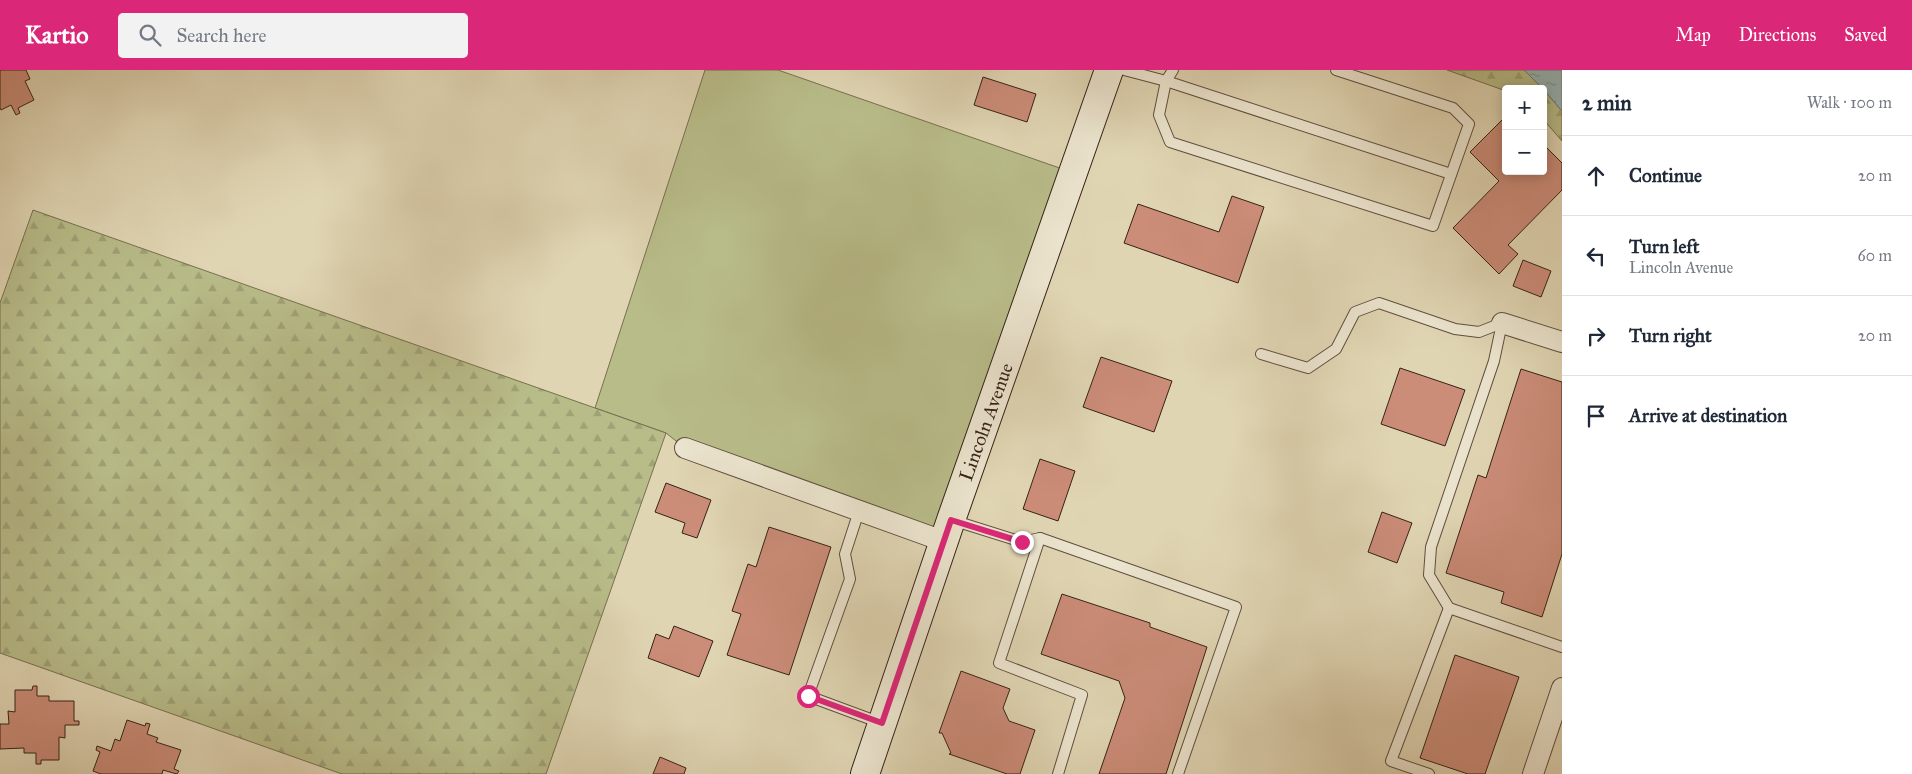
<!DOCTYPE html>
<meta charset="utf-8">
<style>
body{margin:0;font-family:"IM FELL Great Primer",serif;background:#f2f2f3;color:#1f2937}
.controls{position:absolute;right:15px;top:15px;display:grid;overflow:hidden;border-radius:5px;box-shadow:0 2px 12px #0003}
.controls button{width:45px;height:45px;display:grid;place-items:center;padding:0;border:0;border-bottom:1px solid #e0e1e3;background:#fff;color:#1f2937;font:25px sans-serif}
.stop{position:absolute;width:15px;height:15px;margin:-11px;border:4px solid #db2777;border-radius:50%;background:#fff}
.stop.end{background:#db2777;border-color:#fff;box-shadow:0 1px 5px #0008}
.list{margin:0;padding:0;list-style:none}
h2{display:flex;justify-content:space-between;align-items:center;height:65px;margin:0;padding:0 20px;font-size:21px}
h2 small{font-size:16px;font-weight:400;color:#747a83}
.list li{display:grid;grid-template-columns:32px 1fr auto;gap:15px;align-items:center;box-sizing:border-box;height:80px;padding:0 20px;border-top:1px solid #e0e1e3}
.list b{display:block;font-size:19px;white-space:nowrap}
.list p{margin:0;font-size:16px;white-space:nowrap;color:#747a83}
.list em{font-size:16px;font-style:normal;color:#747a83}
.icon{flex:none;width:28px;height:28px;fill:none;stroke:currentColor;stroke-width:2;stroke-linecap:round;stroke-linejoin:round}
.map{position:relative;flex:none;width:1562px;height:704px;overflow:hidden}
header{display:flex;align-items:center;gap:30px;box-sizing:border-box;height:70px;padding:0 25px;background:#db2777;color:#fff}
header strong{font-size:24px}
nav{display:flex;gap:28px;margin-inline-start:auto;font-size:18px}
.search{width:350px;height:45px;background:#f2f2f3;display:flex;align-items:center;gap:12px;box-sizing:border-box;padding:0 18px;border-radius:5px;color:#747a83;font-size:19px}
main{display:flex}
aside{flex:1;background:#fff}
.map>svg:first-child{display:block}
.green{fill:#b8bc89;stroke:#786f50}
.forest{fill:url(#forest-firs);stroke:#786f50}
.water{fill:url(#water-ripples);stroke:#717b77}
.building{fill:#cb8c78;stroke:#372218}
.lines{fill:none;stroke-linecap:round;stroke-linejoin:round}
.service-casing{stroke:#614f3f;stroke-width:12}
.minor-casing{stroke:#614f3f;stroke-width:22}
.secondary-casing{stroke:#372218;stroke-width:30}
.service{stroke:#ebe4ce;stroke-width:10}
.minor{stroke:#ebe4ce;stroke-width:20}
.secondary{stroke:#ebe4ce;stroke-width:28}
.route{stroke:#db2777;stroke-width:6}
.labels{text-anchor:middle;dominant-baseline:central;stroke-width:5;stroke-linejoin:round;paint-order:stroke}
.street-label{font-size:19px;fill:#372218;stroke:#ebe4ce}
</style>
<header>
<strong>Kartio</strong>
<div class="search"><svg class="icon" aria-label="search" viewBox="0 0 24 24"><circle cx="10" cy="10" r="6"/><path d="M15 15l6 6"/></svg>Search here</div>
<nav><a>Map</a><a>Directions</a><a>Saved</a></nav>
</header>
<main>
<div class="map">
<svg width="1562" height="704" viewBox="0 0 1562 704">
<defs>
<pattern id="forest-firs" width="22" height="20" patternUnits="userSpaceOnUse" patternTransform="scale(1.25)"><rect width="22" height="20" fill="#b8bc89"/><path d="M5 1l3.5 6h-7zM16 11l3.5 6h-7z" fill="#9fa176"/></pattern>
<pattern id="water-ripples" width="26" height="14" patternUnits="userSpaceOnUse" patternTransform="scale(1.25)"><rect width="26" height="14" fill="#98b6b7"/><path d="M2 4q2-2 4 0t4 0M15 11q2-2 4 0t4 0" fill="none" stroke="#7d9494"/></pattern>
</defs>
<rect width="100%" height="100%" fill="#e0d5b3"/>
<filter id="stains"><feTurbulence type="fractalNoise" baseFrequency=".004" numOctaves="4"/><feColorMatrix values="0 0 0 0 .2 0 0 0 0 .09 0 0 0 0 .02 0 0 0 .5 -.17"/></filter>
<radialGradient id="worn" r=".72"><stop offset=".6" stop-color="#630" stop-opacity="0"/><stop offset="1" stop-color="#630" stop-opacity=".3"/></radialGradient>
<path class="green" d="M 705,0 L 778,0 L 1074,103 L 943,471 L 685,378 L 666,363 L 595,338 Z"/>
<g class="forest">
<path d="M 1447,0 L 1524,0 L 1543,19 L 1506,19 L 1506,21 Z"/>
<path d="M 1543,19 L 1562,41 L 1562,71 L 1543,49 Z"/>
<path d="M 33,140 L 666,363 L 546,704 L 342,704 L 0,583 L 0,233 Z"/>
</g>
<path class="water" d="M 1524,0 L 1562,0 L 1562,41 L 1543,19 Z"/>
<g class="building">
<path d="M 0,0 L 26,0 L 30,9 L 25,11 L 34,30 L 18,38 L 20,43 L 16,45 L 11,35 L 1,40 L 0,38 Z"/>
<path d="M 983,7 L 1036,24 L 1027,52 L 974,35 Z"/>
<path d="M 1506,46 L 1506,101 L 1543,101 L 1543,74 L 1562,93 L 1562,120 L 1508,175 L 1518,184 L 1499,204 L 1453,158 L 1499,111 L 1470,82 Z"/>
<path d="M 1232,126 L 1264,137 L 1238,213 L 1124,173 L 1138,134 L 1219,162 Z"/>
<path d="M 1523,190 L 1551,201 L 1541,227 L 1513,216 Z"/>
<path d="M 1101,287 L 1172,311 L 1154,362 L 1083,337 Z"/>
<path d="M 1400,298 L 1465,320 L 1445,376 L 1381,354 Z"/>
<path d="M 1521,299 L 1562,312 L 1562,484 L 1542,547 L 1501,533 L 1504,522 L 1446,503 L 1478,405 L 1486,408 Z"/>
<path d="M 1040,389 L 1075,401 L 1058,451 L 1023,439 Z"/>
<path d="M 666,413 L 711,430 L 697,468 L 682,463 L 685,453 L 655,442 Z"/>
<path d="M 1382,442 L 1412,453 L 1397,493 L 1368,482 Z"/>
<path d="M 769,457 L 831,477 L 789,605 L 727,585 L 741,544 L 732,541 L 748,494 L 756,497 Z"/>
<path d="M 1062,524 L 1150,553 L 1150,557 L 1207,577 L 1166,704 L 1099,704 L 1125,628 L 1119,611 L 1041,584 Z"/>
<path d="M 674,556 L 713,571 L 699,607 L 648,588 L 656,564 L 669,569 Z"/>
<path d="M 1455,585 L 1519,607 L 1485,704 L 1468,704 L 1420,688 Z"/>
<path d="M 961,601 L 1010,619 L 1003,638 L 1009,651 L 1035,660 L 1020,704 L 1007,704 L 949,684 L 951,683 L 942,663 L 939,663 Z"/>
<path d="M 33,616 L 37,616 L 37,626 L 49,626 L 49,631 L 74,631 L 74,651 L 79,651 L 79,655 L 65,655 L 65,668 L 59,667 L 59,690 L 41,690 L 41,694 L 36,694 L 36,683 L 24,683 L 24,678 L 0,679 L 0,654 L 9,654 L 8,641 L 15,642 L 15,620 L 32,620 Z"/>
<path d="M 127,650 L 145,656 L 146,653 L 150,654 L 147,664 L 158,668 L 156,672 L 181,680 L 174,699 L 179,701 L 177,704 L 163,700 L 162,704 L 101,704 L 93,701 L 100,682 L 96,680 L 97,676 L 111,681 L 115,669 L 120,671 Z"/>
<path d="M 660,687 L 686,698 L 684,704 L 653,704 Z"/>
</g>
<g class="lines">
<g class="service-casing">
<g id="service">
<path d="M 1124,0 L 1166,11 L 1451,104"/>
<path d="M 1173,0 L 1166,11 L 1159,45 L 1170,72 L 1433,156 L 1469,54 L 1453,38 L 1336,0"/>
<path d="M 1261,284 L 1308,298 L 1336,279 L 1355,242 L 1379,233 L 1455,259 L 1479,262 L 1502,253"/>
<path d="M 859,441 L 845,484 L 850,509 L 808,626 L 881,653"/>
<path d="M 952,450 L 1022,472 L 1040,468 L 1236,537 L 1178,704"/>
<path d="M 1040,468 L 999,593 L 1082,625 L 1058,704"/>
<path d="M 1449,538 L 1429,505 L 1431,477 L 1494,291 L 1502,253"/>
<path d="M 1429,704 L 1391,691 L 1449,538 L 1562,577"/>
</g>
</g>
<g class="minor-casing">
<g id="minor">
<path d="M 1502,253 L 1562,272"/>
<path d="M 685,378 L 943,471"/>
<path d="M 1533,704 L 1562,618"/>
</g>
</g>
<g class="secondary-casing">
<path id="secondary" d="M 865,704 L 951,450 L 1109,0"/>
</g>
<use href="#service" class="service"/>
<use href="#minor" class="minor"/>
<use href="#secondary" class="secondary"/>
</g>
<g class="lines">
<path class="route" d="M 808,626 L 882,653 L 951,450 L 1022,472"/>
</g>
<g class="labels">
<g class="street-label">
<text transform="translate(986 352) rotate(-70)">Lincoln Avenue</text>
</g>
</g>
<rect width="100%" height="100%" filter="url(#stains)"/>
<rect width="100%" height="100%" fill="url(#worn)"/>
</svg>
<div class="controls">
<button>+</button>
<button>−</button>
</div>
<div class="stop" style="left:808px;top:626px"></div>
<div class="stop end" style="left:1022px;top:472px"></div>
</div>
<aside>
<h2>2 min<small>Walk · 100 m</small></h2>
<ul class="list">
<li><svg class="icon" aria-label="ahead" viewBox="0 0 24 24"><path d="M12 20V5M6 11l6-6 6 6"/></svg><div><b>Continue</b></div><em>20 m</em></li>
<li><svg class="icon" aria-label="left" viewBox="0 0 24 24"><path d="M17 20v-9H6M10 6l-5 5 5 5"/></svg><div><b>Turn left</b><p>Lincoln Avenue</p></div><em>60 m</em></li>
<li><svg class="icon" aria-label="right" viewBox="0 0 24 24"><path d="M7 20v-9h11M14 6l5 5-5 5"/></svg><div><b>Turn right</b></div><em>20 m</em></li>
<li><svg class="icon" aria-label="arrive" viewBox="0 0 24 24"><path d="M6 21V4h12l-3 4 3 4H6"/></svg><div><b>Arrive at destination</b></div></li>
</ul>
</aside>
</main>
